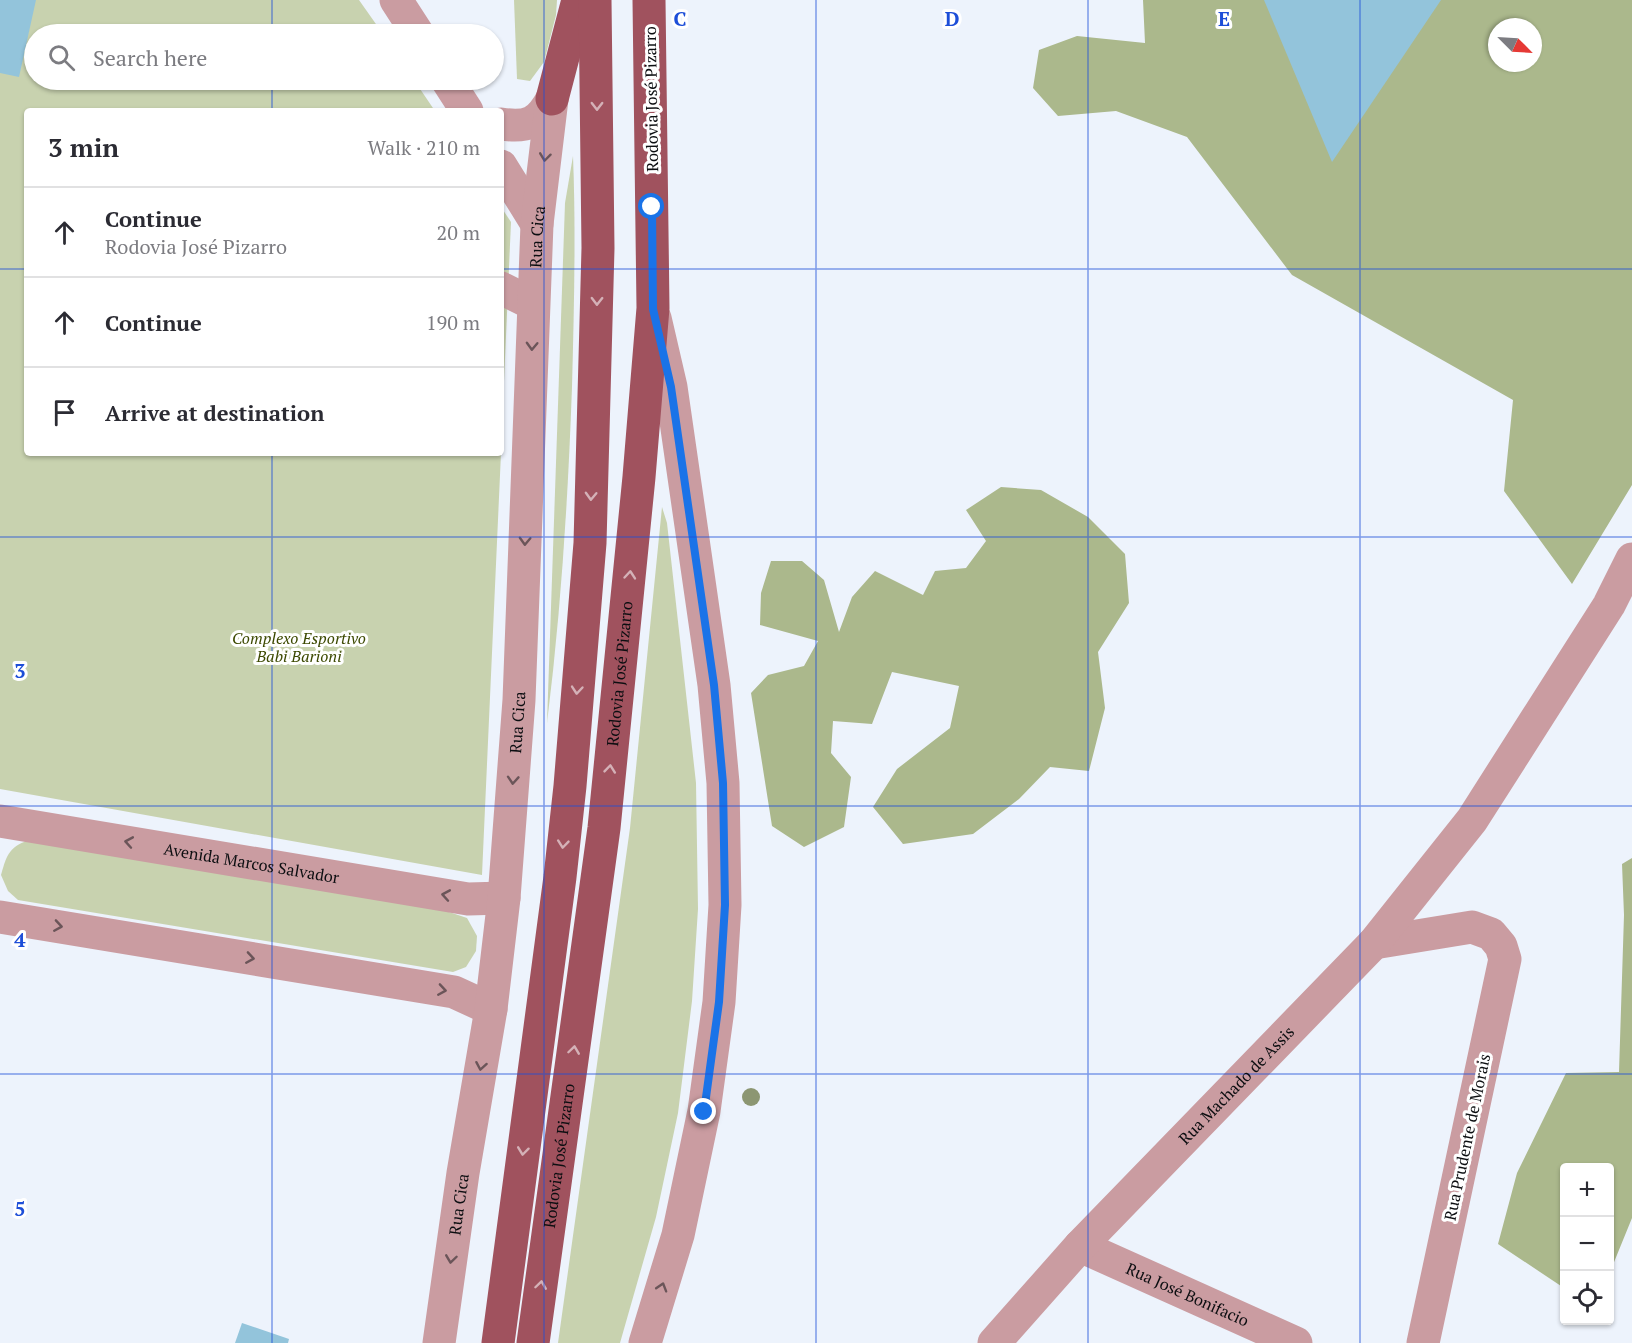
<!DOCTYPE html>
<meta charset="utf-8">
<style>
body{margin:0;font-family:"PT Serif",serif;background:#f7f7f7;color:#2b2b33}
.controls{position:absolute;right:18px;bottom:18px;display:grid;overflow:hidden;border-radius:6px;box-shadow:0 2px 4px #0004}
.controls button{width:54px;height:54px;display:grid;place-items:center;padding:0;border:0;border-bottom:2px solid #e1e1e2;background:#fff;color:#2b2b33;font:30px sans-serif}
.compass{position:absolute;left:1488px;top:18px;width:54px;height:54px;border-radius:50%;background:#fff;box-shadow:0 2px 4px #0004;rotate:114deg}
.stop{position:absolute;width:18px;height:18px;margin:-14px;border:4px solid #1a73e8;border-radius:50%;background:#fff}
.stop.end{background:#1a73e8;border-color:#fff;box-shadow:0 2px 6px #0008}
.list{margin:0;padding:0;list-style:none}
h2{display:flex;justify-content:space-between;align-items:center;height:78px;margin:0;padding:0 24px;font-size:26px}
h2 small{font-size:20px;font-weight:400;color:#7c7c81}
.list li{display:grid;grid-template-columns:39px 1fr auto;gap:18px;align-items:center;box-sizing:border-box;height:90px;padding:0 24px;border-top:2px solid #e1e1e2}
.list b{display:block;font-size:22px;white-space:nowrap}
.list p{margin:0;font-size:20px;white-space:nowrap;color:#7c7c81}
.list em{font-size:20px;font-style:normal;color:#7c7c81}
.icon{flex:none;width:33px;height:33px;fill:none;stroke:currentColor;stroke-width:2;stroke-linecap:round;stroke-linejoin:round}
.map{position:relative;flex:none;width:1632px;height:1343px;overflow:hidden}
.search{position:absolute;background:#fff;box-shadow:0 2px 4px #0004;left:24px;top:24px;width:480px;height:66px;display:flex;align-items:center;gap:15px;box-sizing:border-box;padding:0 21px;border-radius:33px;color:#7c7c81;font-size:22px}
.panel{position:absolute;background:#fff;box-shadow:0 2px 4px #0004;left:24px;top:108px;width:480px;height:348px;border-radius:6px}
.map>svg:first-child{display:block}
.green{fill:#c8d2af}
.forest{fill:#abb88c;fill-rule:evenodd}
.water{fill:#93c4db}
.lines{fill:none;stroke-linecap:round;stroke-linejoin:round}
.minor{stroke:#ca9ca1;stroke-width:33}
.major{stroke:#a0525e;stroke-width:33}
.tree{fill:#8c9672}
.oneway{stroke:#d4b1b7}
.oneway2{stroke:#6b5559}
.route{stroke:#1a73e8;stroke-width:8}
.grid{fill:none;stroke:#1d4ed8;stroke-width:1.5;stroke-opacity:0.55}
.labels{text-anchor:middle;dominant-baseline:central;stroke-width:6;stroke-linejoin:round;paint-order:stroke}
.street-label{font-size:16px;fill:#0c0e11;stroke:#fff}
.park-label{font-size:16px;font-style:italic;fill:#3c4901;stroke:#fff}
.grid-label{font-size:20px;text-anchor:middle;font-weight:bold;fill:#1d4ed8;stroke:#fff;stroke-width:6;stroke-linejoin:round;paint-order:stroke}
</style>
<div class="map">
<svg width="1632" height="1343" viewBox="0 0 1632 1343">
<rect width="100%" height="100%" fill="#edf3fc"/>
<g class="green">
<path d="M 0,0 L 359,0 L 383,34 L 34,34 L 34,80 L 414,80 L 435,111 L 27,111 L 27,453 L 501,453 L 482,875 L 0,789 Z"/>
<path d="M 514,0 L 557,0 L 556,15 L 544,62 L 530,81 L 517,79 Z"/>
<path d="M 573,156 C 576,233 574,310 572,387 C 568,499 561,611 547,723 L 565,203 Z"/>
<path d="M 501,207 L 511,222 L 501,450 Z"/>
<path d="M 662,507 L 667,523 L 696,783 L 698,909 L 692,1001 L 678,1113 L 656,1217 L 620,1343 L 558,1343 L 630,828 Z"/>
<path d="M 32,839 L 440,909 L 467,918 L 477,936 L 476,951 L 466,967 L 453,972 L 18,900 L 8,891 L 1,875 C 7,853 10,846 32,839 Z"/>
</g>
<g class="forest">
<path d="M 1143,0 L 1632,0 L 1632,485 L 1572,584 L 1504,491 L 1513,400 L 1292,275 L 1187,137 L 1116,111 L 1058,116 L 1033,88 L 1039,50 L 1077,36 L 1145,43 ZM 1497,27 L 1533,27 L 1533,63 L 1497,63 Z"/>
<path d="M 1001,487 L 1041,490 L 1088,517 L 1125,554 L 1129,603 L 1098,652 L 1105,708 L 1089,771 L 1050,767 L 1019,799 L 973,834 L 903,844 L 873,807 L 897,769 L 950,728 L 959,686 L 892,672 L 872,724 L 833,721 L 831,753 L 851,777 L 844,827 L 804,847 L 772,826 L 751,693 L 768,675 L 804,666 L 818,641 L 760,625 L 761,593 L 771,561 L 802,561 L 824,580 L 839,632 L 852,597 L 875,571 L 923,595 L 935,571 L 966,568 L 986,541 L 966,510 Z"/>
<path d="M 1632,858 L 1632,1218 L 1610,1272 L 1610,1168 L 1564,1168 L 1564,1288 L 1498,1244 L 1517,1173 L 1566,1073 L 1619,1072 L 1624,915 L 1622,864 Z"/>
</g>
<g class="water">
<path d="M 0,0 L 36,0 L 19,77 L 0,73 Z"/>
<path d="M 1264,0 L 1441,0 L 1332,162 Z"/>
<path d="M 242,1323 L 289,1339 L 288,1343 L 235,1343 Z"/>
</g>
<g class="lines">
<g class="minor">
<path d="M 396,0 L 418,34"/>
<path d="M 447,80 L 467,111"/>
<path d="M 501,124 C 528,128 539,123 552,99"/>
<path d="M 501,166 L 537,224"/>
<path d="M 501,288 L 533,304"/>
<path id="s1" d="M 0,821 L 468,899 L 504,898"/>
<path d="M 0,917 L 454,992 L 491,1009"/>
<path d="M 1374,943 L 1472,927 L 1491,934 L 1501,946 L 1505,959 L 1423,1343"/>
<path id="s2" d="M 1080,1246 L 1296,1343"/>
<path id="s3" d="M 439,1343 L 463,1173 L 491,1009 L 504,898 L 519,700 L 537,224 L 552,99"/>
<path d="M 645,1343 L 678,1235 L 704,1111 L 719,1002 L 725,905 L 723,783 L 714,685 L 671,387 L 655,318"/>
<path id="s4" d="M 994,1343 L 1080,1246 L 1374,943 L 1472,820 L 1609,605 L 1632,559"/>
</g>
<g class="major">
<path d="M 552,99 L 578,0"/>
<path d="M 498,1343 L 560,877 L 570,786 L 590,543 L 598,248 L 595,0"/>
<path id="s5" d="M 533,1343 L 604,828 L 639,477 L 653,308 L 649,0"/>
</g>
</g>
<circle class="tree" cx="751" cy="1097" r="9"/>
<defs><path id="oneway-chevron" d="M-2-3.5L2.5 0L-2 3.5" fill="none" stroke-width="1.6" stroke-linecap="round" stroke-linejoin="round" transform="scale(1.5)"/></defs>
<g class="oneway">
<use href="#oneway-chevron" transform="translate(597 106) rotate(90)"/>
<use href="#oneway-chevron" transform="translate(597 301) rotate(91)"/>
<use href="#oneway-chevron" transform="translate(591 496) rotate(92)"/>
<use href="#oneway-chevron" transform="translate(630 575) rotate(-85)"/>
<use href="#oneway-chevron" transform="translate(577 690) rotate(95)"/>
<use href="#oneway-chevron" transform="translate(610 769) rotate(-84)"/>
<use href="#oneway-chevron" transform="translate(563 844) rotate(96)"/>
<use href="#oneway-chevron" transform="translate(574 1050) rotate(-82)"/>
<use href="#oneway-chevron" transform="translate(523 1151) rotate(97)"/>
<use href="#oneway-chevron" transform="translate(541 1285) rotate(-82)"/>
</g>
<g class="oneway2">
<use href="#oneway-chevron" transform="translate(545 157) rotate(97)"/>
<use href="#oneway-chevron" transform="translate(532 346) rotate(92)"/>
<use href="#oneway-chevron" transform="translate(525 541) rotate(92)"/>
<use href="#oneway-chevron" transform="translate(513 780) rotate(94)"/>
<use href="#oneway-chevron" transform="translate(129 842) rotate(-170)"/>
<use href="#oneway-chevron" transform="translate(446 895) rotate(-170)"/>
<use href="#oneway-chevron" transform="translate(58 926) rotate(9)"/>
<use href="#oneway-chevron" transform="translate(250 958) rotate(9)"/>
<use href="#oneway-chevron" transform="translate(442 990) rotate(9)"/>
<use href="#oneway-chevron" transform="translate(481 1066) rotate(100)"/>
<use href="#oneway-chevron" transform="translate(451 1259) rotate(98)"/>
<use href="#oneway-chevron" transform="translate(662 1287) rotate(-73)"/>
</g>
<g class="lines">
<path class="route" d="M 652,207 L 653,309 L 671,387 L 714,685 L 723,783 L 725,905 L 719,1002 L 704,1112"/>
</g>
<path class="grid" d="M 272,0 L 272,34M 544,0 L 544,1343M 816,0 L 816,1343M 1088,0 L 1088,1343M 1360,0 L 1360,1343M 272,80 L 272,111M 0,269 L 27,269M 501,269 L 1632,269M 272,453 L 272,1343M 0,537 L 1632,537M 0,806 L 1632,806M 0,1074 L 1632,1074"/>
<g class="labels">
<g class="street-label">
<text transform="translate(651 99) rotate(-91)">Rodovia José Pizarro</text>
<text stroke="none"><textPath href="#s3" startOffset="1112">Rua Cica</textPath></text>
<text stroke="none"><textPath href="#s5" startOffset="675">Rodovia José Pizarro</textPath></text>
<text stroke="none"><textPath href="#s3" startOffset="626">Rua Cica</textPath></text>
<text stroke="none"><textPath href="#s1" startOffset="255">Avenida Marcos Salvador</textPath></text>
<text stroke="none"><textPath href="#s4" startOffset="354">Rua Machado de Assis</textPath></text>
<text transform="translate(1467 1137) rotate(-78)">Rua Prudente de Morais</text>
<text stroke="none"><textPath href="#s5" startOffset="189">Rodovia José Pizarro</textPath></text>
<text stroke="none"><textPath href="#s3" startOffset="140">Rua Cica</textPath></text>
<text stroke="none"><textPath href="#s2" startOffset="118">Rua José Bonifacio</textPath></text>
</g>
<g class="park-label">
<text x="299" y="638">Complexo Esportivo<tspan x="299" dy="18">Babi Barioni</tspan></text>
</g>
</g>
<g class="grid-label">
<text x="680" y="26">C</text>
<text x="952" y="26">D</text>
<text x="1224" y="26">E</text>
<text x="20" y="678">3</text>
<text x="20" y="947">4</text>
<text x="20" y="1216">5</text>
</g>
</svg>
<div class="controls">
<button>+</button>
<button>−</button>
<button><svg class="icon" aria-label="locate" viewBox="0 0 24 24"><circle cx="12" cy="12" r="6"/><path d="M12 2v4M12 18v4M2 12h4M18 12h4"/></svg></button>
</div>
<svg class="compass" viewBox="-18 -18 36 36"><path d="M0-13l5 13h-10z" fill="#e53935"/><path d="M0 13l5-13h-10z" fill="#7c7c81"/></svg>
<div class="stop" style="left:652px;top:207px"></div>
<div class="stop end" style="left:704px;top:1112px"></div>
<div class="search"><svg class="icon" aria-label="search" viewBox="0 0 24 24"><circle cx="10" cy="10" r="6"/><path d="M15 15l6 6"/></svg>Search here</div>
<section class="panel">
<h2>3 min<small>Walk · 210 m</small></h2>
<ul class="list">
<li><svg class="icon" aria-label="ahead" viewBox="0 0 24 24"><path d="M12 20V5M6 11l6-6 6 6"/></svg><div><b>Continue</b><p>Rodovia José Pizarro</p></div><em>20 m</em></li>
<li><svg class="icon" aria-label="ahead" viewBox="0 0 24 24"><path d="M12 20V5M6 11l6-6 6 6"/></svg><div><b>Continue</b></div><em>190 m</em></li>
<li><svg class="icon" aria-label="arrive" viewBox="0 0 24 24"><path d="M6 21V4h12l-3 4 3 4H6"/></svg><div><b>Arrive at destination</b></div></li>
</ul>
</section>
</div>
